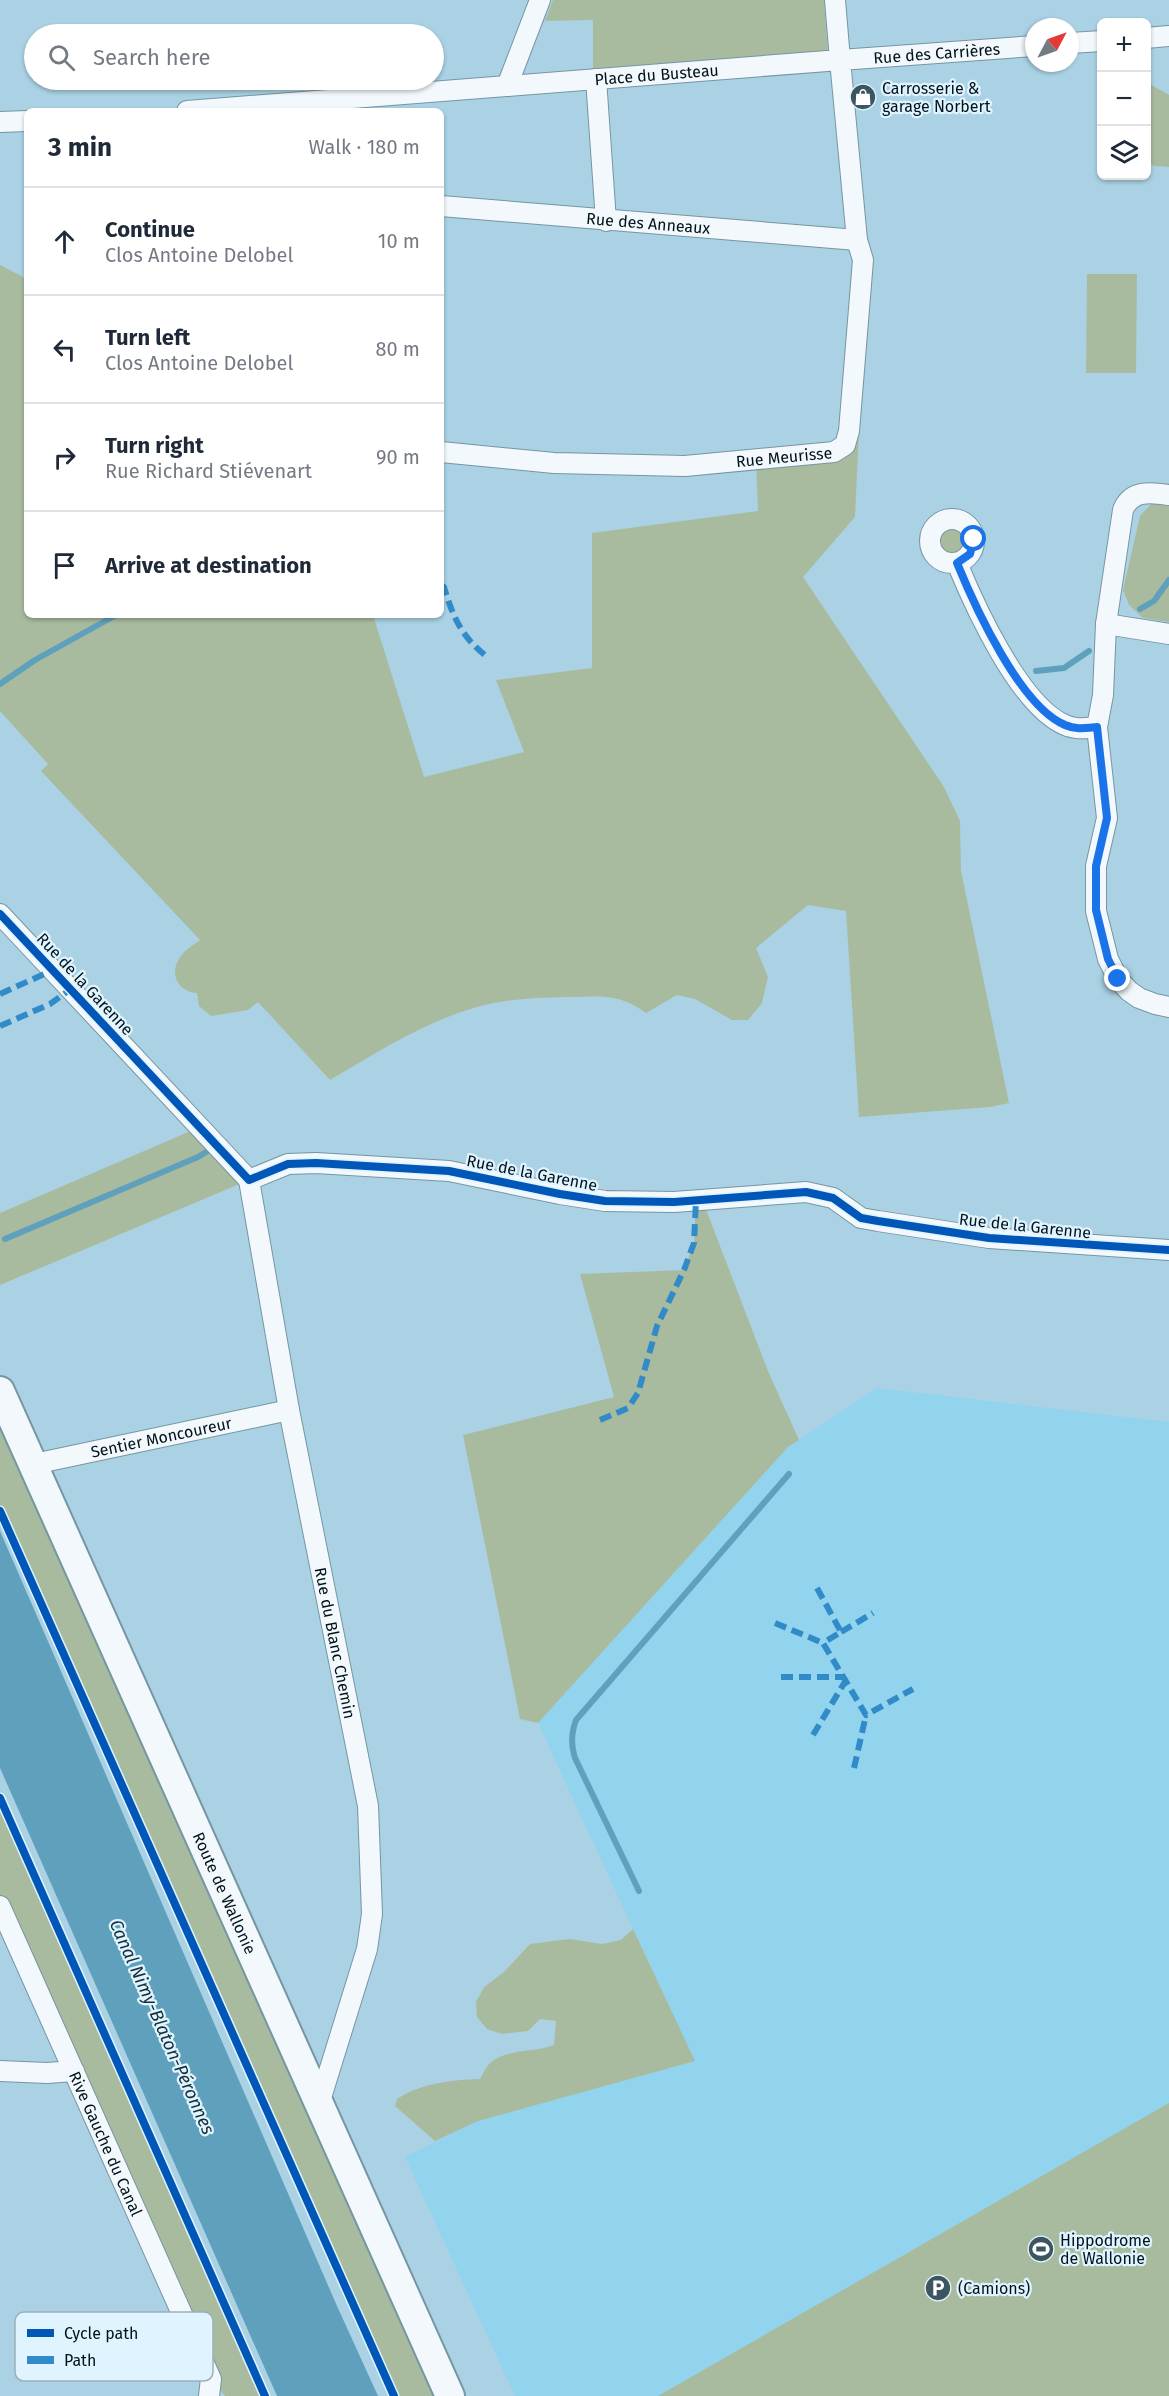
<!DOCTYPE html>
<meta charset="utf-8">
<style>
body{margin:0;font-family:"Fira Sans",sans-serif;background:#f6f6f7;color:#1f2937}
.controls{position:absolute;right:18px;top:18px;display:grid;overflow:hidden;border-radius:9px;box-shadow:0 2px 4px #0004}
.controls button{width:54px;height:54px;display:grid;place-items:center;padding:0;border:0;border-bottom:2px solid #e0e1e3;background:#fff;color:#1f2937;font:30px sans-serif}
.compass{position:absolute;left:1025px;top:18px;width:54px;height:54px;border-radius:50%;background:#fff;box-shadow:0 2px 4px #0004;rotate:49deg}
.stop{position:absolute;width:18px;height:18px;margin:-14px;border:4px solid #1a73e8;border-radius:50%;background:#fff}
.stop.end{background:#1a73e8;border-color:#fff;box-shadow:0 2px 6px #0008}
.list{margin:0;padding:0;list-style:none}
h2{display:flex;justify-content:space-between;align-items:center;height:78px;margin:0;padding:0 24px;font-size:26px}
h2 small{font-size:20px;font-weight:400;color:#747a83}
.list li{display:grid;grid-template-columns:39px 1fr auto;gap:18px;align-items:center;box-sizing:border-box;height:108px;padding:0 24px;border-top:2px solid #e0e1e3}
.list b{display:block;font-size:22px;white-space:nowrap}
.list p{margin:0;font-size:20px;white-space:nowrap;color:#747a83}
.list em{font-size:20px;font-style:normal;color:#747a83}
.icon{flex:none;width:33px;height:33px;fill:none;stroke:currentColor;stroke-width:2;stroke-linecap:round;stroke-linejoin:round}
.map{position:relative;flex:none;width:1169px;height:2396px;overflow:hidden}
.search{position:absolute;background:#fff;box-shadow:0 2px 4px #0004;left:24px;top:24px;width:420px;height:66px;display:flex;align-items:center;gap:15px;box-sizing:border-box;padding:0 21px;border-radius:33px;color:#747a83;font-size:22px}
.panel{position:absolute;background:#fff;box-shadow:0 2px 4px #0004;left:24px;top:108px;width:420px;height:510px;border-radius:9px}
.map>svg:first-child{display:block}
.built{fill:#92d3ee}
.green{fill:#a9bb9e}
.water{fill:#5fa1bd}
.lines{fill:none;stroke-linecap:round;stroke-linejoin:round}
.stream{stroke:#5fa1bd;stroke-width:6}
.street-casing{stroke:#7596a3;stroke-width:22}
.secondary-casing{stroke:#7596a3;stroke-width:32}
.street{stroke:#f2f8fb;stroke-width:20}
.secondary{stroke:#f2f8fb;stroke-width:28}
.quiet{stroke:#328bc9;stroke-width:6;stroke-dasharray:12 6;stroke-linecap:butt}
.cycleway-casing{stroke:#dff4fe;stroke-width:11}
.cycleway{stroke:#0057b8;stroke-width:8}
.route{stroke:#1a73e8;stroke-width:8}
.labels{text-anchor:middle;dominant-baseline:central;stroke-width:4.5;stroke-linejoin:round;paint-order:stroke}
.street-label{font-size:16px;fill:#00121b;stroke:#dff4fe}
.poi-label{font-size:16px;fill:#00121b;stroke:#dff4fe;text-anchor:start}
.water-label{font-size:18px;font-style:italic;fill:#142d37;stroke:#dff4fe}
.key{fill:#dff4fe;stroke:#9cb0ba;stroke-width:1.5}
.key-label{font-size:16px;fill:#00121b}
</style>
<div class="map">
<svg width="1169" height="2396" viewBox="0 0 1169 2396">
<rect width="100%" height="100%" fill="#aad2e4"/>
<path class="built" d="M 877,1388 L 1169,1422 L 1169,2396 L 515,2396 L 405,2157 L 478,2121 L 694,2061 L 538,1723 L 788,1447 Z"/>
<g class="green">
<path d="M 553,0 L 824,0 L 828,52 L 593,72 L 593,20 L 545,21 Z"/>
<path d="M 1146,82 L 1169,95 L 1169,167 L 1154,166 L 1147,161 Z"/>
<path d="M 865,203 L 865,307 L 855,517 L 803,577 L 944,787 L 960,821 L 961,871 L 1009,1103 L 990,1107 L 859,1117 L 846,911 L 808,905 L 756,948 L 768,977 L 762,1003 L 748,1020 L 732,1020 L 695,999 L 677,995 L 646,1013 C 620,994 603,996 572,997 C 544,997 508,999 481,1006 C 427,1020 378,1052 330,1080 L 258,1002 L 248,1010 L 211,1016 L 199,1006 L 197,993 C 179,992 169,975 179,959 C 184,950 192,946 200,940 L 41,771 L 48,764 L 0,711 L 0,265 L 27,279 L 27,615 L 373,615 L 424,777 L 524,752 L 496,680 L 592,668 L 592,533 L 758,511 L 756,460 L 845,445 L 863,260 L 854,204 Z"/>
<path d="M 1087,274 L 1137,274 L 1136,373 L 1086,373 Z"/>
<path d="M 1152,503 L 1169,506 L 1169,622 L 1143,618 L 1129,605 L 1123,590 L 1140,516 Z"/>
<circle cx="951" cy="541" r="16"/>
<path d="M 200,1127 L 249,1180 L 0,1285 L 0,1213 Z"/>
<path d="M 702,1199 L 768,1371 L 799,1440 L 788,1447 L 538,1723 L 520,1719 L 463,1435 L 614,1397 L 580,1274 L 684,1270 L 694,1243 L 696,1200 Z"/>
<path d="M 0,1391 L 319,2104 L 322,2145 L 434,2396 L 394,2396 L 0,1511 Z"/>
<path d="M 0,1800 L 263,2396 L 225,2396 L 211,2379 L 0,1906 Z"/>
<path d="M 633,1929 L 695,2061 L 478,2121 L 435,2141 L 395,2106 L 397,2099 C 421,2083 452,2080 480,2079 C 483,2074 486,2067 490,2063 C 508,2048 534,2053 554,2045 L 556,2021 L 540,2019 L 528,2031 L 502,2034 L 487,2029 L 477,2017 L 476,2002 L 484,1987 L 504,1972 L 530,1944 L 570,1939 L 602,1944 L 621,1940 Z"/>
<path d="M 1169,2103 L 1169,2396 L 658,2396 Z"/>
</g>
<path class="water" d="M 0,1531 L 337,2306 L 378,2396 L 277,2396 L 0,1768 Z"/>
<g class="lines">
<g class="stream">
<path d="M 1140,609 L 1154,601 L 1169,580"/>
<path d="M 1036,671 L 1064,668 L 1089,651"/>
<path d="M 0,684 L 35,660 L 116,615"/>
<path d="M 5,1239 L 198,1157 L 211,1149"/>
<path d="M 639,1891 L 575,1758 C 571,1744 571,1734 576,1720 L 789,1474"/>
</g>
<g class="street-casing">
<g id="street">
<path d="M 1146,38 L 1169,36"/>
<path d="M 1070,43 L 1102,41"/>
<path d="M 596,79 L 606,221"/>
<path d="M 507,86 L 540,0"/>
<path id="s1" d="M 187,111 L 840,60 L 835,0"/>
<path d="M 0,122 L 27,121"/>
<path id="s2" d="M 441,206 L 857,240"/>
<path id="s3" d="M 441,452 L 554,463 L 685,466 L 834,452 L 845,445 L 849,431 L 863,260 L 857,240 L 840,60 L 1034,46"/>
<path d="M 1169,495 C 1150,492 1131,490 1123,510 L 1106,624 L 1103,695 L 1097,727 L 1107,818 L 1096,866 L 1096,911 L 1108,959 L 1118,979 L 1129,991 L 1139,998 L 1155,1004 L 1169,1007"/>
<circle cx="952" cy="541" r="22"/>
<path d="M 957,563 C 975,607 1020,706 1065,725 C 1076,730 1086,728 1097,727"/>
<path d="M 1106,624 L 1169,634"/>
<path d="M 0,914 L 249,1180"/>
<path id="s4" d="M 249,1180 L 289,1410 L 368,1806 L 372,1914 L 367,1949 L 319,2104"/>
<path d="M 249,1180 L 288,1164 L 316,1163 L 449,1171 L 560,1194 L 605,1201 L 674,1202 L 806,1192 L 833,1198 L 861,1218 L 878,1221 L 989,1238 L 1169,1250"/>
<path id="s5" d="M 34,1464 L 289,1410"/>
<path id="s6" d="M 0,1906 L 211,2379 L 209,2396"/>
<path d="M 0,2071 L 47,2073 L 74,2071"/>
</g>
</g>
<g class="secondary-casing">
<g id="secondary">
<path id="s7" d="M 0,1391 L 450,2396"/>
</g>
</g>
<use href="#street" class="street"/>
<use href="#secondary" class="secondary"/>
<g class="quiet">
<path d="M 441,585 L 444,587 C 453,617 461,636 486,656"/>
<path d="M 0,994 L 53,970"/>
<path d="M 0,1026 L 50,1004 L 71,989"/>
<path d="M 600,1420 L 628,1408 L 638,1393 L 657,1326 L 684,1270 L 694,1243 L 696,1200"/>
<path d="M 817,1588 L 841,1632 L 823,1643 L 866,1715 L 913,1689"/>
<path d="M 775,1623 L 823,1643"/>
<path d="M 841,1632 L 873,1613"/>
<path d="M 781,1677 L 844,1677"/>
<path d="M 813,1735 L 846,1680"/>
<path d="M 854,1768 L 866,1715"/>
</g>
<g class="cycleway-casing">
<g id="cycleway">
<path d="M 0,914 L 249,1180 L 288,1164 L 316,1163 L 449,1171 L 560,1194 L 605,1201 L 674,1202 L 806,1192 L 833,1198 L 861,1218 L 878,1221 L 989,1238 L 1169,1250"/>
<path d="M 0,1511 L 394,2396"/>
<path d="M 0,1798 L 265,2396"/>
</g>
</g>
<use href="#cycleway" class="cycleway"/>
</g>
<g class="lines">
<path class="route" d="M 974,539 L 970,554 L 957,563 C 975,607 1020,706 1065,725 C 1076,730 1086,728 1097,727 L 1107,818 L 1096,866 L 1096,910 L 1108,959 L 1118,979"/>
</g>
<defs>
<g id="shop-disc" transform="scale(1.35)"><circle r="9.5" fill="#3b5561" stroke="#dff4fe"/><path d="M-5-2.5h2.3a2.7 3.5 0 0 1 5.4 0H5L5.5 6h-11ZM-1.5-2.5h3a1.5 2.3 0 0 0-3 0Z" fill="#fff"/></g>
<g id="stadium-disc" transform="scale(1.35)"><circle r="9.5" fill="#3b5561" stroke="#dff4fe"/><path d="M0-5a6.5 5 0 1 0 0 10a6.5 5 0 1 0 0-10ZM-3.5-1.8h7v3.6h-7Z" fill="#fff"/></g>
<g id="parking-disc" transform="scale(1.35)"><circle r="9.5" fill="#3b5561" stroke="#dff4fe"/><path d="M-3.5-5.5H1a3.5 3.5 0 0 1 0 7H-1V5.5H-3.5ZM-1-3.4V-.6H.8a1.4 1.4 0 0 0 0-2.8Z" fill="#fff"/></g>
</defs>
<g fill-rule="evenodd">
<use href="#shop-disc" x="863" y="97"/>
<use href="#stadium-disc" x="1041" y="2249"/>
<use href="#parking-disc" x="938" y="2288"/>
</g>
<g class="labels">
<g class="street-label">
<text stroke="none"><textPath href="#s3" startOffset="892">Rue des Carrières</textPath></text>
<text stroke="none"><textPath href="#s1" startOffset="471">Place du Busteau</textPath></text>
<text stroke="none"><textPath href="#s2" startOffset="208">Rue des Anneaux</textPath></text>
<text stroke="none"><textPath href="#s3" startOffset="344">Rue Meurisse</textPath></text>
<text transform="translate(85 984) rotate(47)">Rue de la Garenne</text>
<text transform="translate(532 1173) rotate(11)">Rue de la Garenne</text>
<text transform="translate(1025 1226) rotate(6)">Rue de la Garenne</text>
<text stroke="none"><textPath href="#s5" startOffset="130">Sentier Moncoureur</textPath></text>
<text stroke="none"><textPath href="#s4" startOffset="471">Rue du Blanc Chemin</textPath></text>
<text stroke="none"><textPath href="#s7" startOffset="550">Route de Wallonie</textPath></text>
<text stroke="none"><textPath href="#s6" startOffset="260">Rive Gauche du Canal</textPath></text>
</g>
<g class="poi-label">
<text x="882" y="88">Carrosserie &amp;<tspan x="882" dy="18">garage Norbert</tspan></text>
<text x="1060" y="2240">Hippodrome<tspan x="1060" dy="18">de Wallonie</tspan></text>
<text x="958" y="2288">(Camions)</text>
</g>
<g class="water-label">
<text transform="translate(162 2027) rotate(66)">Canal Nimy-Blaton-Péronnes</text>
</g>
</g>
<rect x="15" y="2312" width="198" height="69" rx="9" class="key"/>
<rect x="27" y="2329" width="27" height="8" fill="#0057b8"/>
<rect x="27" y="2356" width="27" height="8" fill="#328bc9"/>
<g class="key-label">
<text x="64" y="2339">Cycle path</text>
<text x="64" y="2366">Path</text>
</g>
</svg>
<div class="controls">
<button>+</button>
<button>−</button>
<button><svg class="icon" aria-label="layers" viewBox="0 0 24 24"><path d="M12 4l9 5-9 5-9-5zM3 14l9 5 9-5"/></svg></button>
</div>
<svg class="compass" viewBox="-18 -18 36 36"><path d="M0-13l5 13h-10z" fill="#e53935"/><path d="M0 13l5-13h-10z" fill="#747a83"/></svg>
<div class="stop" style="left:974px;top:539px"></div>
<div class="stop end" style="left:1118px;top:979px"></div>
<div class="search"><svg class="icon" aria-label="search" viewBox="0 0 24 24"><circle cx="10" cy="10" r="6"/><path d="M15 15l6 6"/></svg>Search here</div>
<section class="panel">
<h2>3 min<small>Walk · 180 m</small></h2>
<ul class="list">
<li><svg class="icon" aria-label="ahead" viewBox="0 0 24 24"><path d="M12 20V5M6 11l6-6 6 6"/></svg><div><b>Continue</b><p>Clos Antoine Delobel</p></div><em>10 m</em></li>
<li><svg class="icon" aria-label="left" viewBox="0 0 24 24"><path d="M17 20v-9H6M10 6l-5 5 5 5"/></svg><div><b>Turn left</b><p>Clos Antoine Delobel</p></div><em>80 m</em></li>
<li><svg class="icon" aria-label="right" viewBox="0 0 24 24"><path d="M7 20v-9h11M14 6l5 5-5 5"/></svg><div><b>Turn right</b><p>Rue Richard Stiévenart</p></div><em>90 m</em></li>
<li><svg class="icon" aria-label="arrive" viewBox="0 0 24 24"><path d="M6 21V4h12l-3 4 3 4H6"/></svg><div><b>Arrive at destination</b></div></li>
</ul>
</section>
</div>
